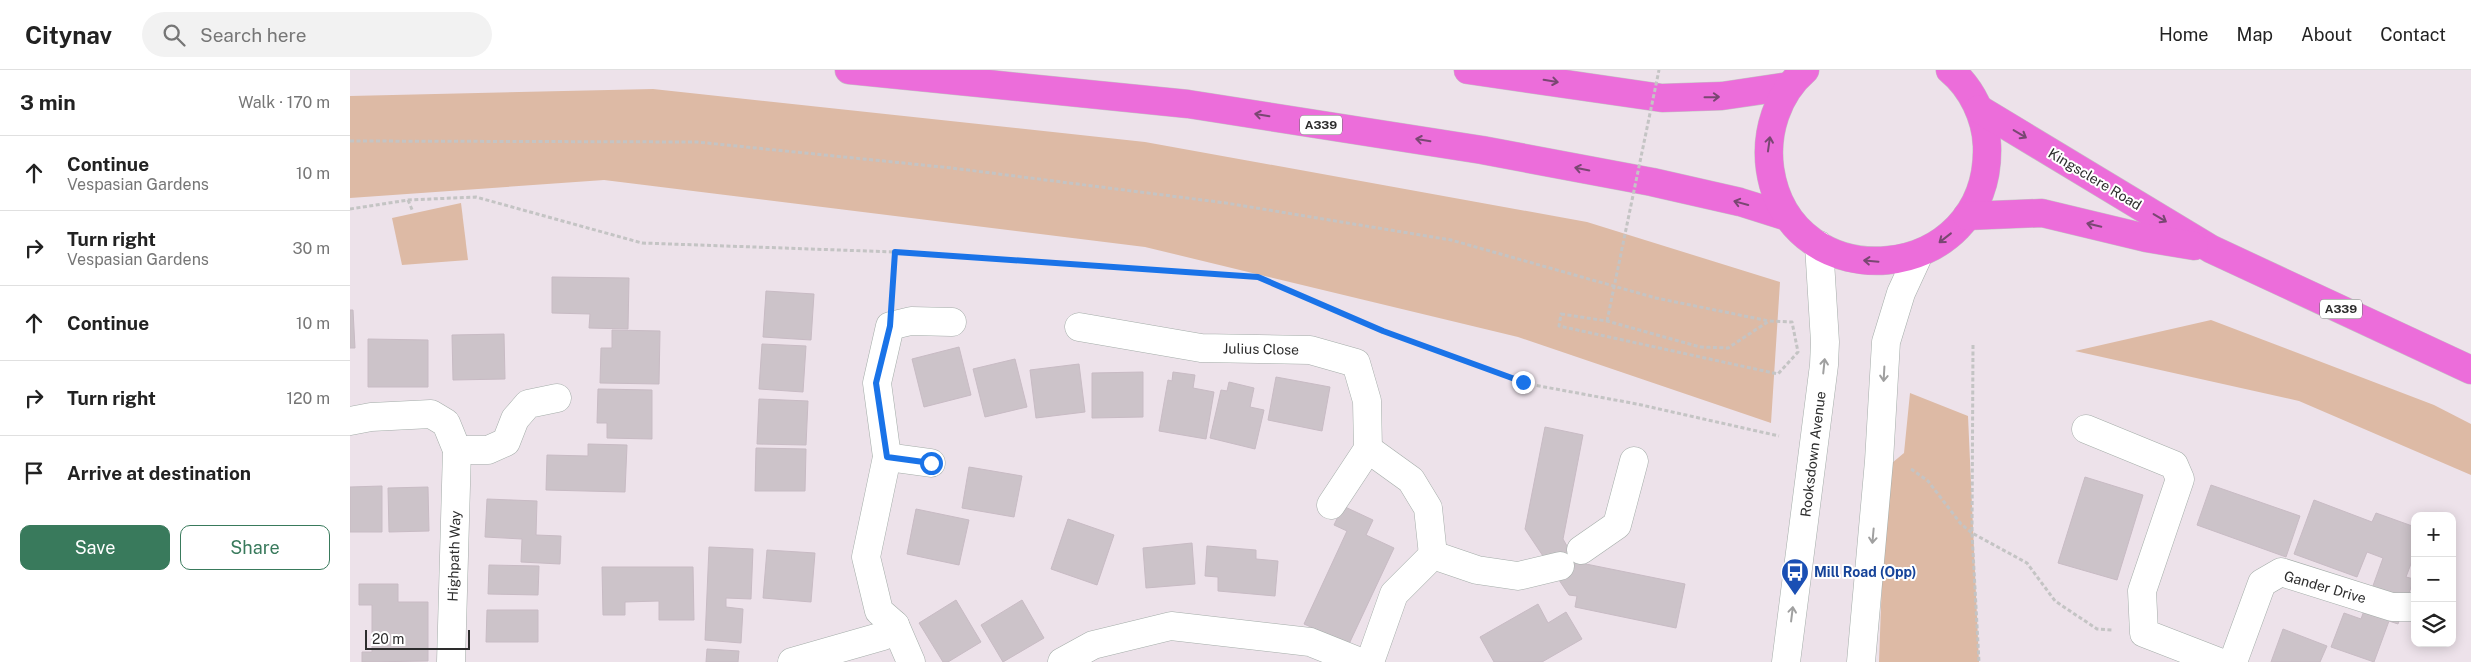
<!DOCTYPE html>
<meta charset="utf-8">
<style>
body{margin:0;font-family:"Public Sans",sans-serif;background:#f2f2f2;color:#222}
.controls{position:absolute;right:15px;bottom:15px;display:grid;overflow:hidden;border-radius:10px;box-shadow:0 2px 12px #0003}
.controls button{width:45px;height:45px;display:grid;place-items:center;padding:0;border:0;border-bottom:1px solid #e0e0e0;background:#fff;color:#222;font:25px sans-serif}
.scale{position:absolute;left:15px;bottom:12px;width:105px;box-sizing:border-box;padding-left:5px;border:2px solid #2d2d2d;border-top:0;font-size:14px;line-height:18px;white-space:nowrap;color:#2d2d2d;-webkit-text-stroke:4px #fff;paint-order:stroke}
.stop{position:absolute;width:15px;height:15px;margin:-11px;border:4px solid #1a73e8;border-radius:50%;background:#fff}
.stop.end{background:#1a73e8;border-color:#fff;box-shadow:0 1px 5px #0008}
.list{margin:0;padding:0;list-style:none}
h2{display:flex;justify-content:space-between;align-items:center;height:65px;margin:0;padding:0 20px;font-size:21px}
h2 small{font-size:16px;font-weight:400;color:#767676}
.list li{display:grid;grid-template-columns:32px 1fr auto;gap:15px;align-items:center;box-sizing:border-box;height:75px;padding:0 20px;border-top:1px solid #e0e0e0}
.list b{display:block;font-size:19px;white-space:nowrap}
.list p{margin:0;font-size:16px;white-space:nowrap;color:#767676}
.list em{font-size:16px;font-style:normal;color:#767676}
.actions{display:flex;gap:10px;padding:15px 20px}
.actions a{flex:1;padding:11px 0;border:1px solid #397a5c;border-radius:10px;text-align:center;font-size:18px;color:#397a5c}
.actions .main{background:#397a5c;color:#fff}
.icon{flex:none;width:28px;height:28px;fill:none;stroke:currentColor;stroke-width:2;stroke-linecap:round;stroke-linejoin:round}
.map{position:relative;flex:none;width:2121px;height:592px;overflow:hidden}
header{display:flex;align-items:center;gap:30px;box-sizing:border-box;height:70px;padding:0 25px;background:#fff;border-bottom:1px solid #e0e0e0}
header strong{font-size:24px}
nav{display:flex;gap:28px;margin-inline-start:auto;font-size:18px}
.search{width:350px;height:45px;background:#f2f2f2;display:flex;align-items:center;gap:12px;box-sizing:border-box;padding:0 18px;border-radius:28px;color:#767676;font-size:19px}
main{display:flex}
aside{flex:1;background:#fff}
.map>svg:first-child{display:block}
.green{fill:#ddbaa5}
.building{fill:#ccc3c9;stroke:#c8bbc4}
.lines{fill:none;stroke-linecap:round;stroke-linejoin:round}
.minor-casing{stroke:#a4ada9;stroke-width:29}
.highway-casing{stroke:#c4c4c4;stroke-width:29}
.path{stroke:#c4c4c4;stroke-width:3;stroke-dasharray:4 2.5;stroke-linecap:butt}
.minor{stroke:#fff;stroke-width:28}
.highway{stroke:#ec6dda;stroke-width:28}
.path-bridge{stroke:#c4c4c4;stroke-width:3;stroke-dasharray:4 2.5;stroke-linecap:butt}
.oneway{stroke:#794772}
.oneway2{stroke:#a0a0a0}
.route{stroke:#1a73e8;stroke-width:6}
.labels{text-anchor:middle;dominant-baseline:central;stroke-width:4;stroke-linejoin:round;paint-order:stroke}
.shield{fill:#fff;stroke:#6c6c6c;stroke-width:1}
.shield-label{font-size:12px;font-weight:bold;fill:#2d2d2d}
.street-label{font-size:14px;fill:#2d2d2d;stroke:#fff}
.transit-label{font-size:14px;font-weight:bold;fill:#164399;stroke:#fff;text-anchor:start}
</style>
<header>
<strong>Citynav</strong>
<div class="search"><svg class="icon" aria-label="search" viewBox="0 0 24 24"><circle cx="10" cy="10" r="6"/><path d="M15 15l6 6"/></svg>Search here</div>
<nav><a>Home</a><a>Map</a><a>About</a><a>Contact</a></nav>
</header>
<main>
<aside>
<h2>3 min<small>Walk · 170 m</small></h2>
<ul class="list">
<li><svg class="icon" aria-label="ahead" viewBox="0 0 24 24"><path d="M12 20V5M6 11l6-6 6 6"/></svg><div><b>Continue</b><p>Vespasian Gardens</p></div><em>10 m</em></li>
<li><svg class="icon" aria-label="right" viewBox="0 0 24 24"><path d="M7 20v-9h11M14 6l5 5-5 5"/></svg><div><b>Turn right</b><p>Vespasian Gardens</p></div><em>30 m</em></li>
<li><svg class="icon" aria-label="ahead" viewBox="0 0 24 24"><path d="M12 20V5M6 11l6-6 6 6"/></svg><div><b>Continue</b></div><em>10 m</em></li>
<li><svg class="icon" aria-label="right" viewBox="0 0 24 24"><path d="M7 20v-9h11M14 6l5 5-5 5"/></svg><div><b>Turn right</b></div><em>120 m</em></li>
<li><svg class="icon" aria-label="arrive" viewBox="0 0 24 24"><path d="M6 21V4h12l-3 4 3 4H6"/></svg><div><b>Arrive at destination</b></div></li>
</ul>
<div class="actions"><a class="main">Save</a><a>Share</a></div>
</aside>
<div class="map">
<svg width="2121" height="592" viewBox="0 0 2121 592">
<rect width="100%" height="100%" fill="#ede2ea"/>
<g class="green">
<path d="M 303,19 L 795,72 L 1237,152 L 1430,212 L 1421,353 L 1168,267 L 795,177 L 254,110 L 0,128 L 0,26 Z"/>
<path d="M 111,133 L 118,190 L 52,195 L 42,148 Z"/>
<path d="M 1861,250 L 2084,335 L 2121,354 L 2121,405 L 1949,331 L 1725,281 Z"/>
<path d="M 1560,323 L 1618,346 L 1629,592 L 1529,592 L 1536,398 L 1554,383 Z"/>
</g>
<g class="building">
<path d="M 202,207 L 279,208 L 278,259 L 239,258 L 240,244 L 202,243 Z"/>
<path d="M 416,221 L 464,224 L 461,270 L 413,267 Z"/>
<path d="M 0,240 L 3,240 L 5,278 L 0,278 Z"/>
<path d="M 262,260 L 310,261 L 309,314 L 250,313 L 251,278 L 262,278 Z"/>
<path d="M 154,264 L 155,309 L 103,310 L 102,265 Z"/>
<path d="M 18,269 L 78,270 L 78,317 L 18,317 Z"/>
<path d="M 412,274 L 456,276 L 453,322 L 409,319 Z"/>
<path d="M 609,277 L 621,325 L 574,337 L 562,289 Z"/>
<path d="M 665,289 L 677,337 L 635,347 L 623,299 Z"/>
<path d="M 729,294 L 735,342 L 686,348 L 680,300 Z"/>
<path d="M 793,302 L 793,347 L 742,348 L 742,303 Z"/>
<path d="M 823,302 L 845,305 L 843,318 L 864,322 L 856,369 L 809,361 L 818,310 L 822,311 Z"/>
<path d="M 926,307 L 980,317 L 972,361 L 918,350 Z"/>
<path d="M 879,312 L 904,318 L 900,337 L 914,340 L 905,379 L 860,368 L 871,320 L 877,321 Z"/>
<path d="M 248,319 L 302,320 L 302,369 L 257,368 L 257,353 L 247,353 Z"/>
<path d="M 409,329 L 458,331 L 456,375 L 407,374 Z"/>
<path d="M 1195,357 L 1233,365 L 1213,469 L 1226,492 L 1335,514 L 1326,558 L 1225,537 L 1227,526 L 1219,525 L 1175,459 Z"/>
<path d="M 238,374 L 277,375 L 275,422 L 196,420 L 197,385 L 238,386 Z"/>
<path d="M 406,378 L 456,379 L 455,421 L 405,421 Z"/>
<path d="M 619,397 L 672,406 L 664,447 L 612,438 Z"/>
<path d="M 1735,407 L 1793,425 L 1767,510 L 1708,493 Z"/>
<path d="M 1861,415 L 1950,446 L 1936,487 L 1847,455 Z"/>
<path d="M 32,416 L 32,462 L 0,462 L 0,417 Z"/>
<path d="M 78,417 L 79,461 L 39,462 L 38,418 Z"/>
<path d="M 137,429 L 187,431 L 186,465 L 211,466 L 210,494 L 171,492 L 172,469 L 135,467 Z"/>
<path d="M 1964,430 L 2022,452 L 2026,443 L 2065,457 L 2065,483 L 2056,507 L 2064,509 L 2048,554 L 2039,551 L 2024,592 L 1981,577 L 1994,543 L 2011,549 L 2033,488 L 2017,482 L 2007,507 L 1944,484 Z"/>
<path d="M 993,436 L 1023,450 L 1016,465 L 1044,478 L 999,574 L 954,554 L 997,461 L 984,455 Z"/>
<path d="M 566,439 L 619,450 L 609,495 L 557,484 Z"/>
<path d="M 718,449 L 764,465 L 747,515 L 701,499 Z"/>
<path d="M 842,473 L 845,514 L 796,518 L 793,478 Z"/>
<path d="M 857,476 L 906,480 L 906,489 L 928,491 L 925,526 L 868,521 L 868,507 L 855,506 Z"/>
<path d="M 359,477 L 403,479 L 401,529 L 376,528 L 376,537 L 393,539 L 391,573 L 355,570 Z"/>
<path d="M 417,480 L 465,483 L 461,532 L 413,528 Z"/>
<path d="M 139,495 L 189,496 L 188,525 L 138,524 Z"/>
<path d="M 252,497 L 343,497 L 344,550 L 309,550 L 309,531 L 275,532 L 275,545 L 253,545 Z"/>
<path d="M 9,514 L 48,514 L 48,532 L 78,532 L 78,591 L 12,592 L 12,582 L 22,582 L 22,535 L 9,535 Z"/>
<path d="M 606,530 L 631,572 L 598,592 L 593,592 L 569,553 Z"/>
<path d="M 672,530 L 694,568 L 653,592 L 631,555 Z"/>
<path d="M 1188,534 L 1198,553 L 1216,542 L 1232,569 L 1192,592 L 1144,592 L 1130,567 Z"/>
<path d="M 137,540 L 188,540 L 188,572 L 136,572 Z"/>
<path d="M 1933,559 L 1977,576 L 1970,592 L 1921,592 Z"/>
<path d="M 357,579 L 389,581 L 388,592 L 356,592 Z"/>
</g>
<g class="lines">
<g class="minor-casing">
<g id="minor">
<path d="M 729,257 L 851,278 L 960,280 L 1006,293 L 1017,331 L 1018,379 L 981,435"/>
<path d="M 0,351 L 21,347 L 81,344 L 96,353 L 107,380 L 101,592"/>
<path d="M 1736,359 L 1824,395 L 1830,409 L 1792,521 L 1794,563 L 1869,592"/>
<path d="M 1018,379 L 1061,410 L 1078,438 L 1083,485"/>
<path d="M 107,380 L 138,380 L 156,372 L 165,349 L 178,334 L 207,328"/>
<path d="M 537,387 L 581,393"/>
<path d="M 1231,480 L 1267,455 L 1284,391"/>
<path d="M 1083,485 L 1127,500 L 1168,506 L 1210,496"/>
<path d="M 442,592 L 533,566 L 545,555"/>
<path d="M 561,592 L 545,555 L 529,541 L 516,487 L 537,387 L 527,313 L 540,256 L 561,251 L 602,252"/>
<path d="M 712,592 L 743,575 L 821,556 L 960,572 L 1010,592"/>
<path d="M 1020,592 L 1044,524 L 1083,485"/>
<path d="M 1436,592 L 1474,295 L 1475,272 L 1469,175"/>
<path d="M 1511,592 L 1529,391 L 1536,272 L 1551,223 L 1569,184"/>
<path d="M 1883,592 L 1912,513 L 1931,502 L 2042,537 L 2065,537"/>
</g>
</g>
<g class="highway-casing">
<g id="highway">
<path d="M 499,0 L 838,34 L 1132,80 L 1302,112 L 1390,132 L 1438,147"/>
<path d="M 1118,0 L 1312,28 L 1372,26 L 1440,16"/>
<path d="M 1455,0 C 1427,24 1415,63 1420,99 C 1440,233 1641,216 1637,76 C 1636,48 1622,18 1600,0"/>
<path d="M 1629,39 L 1861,179 L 2121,300"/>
<path d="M 1617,146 L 1692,143 L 1796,168 L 1844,176"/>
</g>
</g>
<g class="path">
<path d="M 0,71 L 347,72 L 602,98 L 876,133 L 1101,170 L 1306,228 L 1419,251"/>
<path d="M 58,130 L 63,142"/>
<path d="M 0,139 L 58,130 L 126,127 L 292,173 L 545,182 L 908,207 L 1033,261 L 1173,313 L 1287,334 L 1429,366"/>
<path d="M 542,223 L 545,182"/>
<path d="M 1211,244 L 1257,251 L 1350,277 L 1378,278 L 1419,251 L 1442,252 L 1448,282 L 1428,304 L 1209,256 Z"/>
<path d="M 1623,275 L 1622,463 L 1629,592"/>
<path d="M 1561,399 L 1578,411 L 1611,454 L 1622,463 L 1677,493 L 1705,531 L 1747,559 L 1763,560"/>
</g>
<use href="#minor" class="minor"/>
<use href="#highway" class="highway"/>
<path class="path-bridge" d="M 1257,251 L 1309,0"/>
</g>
<defs><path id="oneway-shaft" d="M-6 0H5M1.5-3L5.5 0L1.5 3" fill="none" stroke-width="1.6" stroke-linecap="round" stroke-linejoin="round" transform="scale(1.25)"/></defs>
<g class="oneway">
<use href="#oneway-shaft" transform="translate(1201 11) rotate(9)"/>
<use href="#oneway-shaft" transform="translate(1362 27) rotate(-1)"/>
<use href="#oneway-shaft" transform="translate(912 45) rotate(-171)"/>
<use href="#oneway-shaft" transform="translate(1670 64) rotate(31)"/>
<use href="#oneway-shaft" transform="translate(1073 70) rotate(-171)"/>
<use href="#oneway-shaft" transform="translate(1419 74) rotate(-82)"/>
<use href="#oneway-shaft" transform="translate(1232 99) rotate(-169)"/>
<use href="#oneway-shaft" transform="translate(1391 133) rotate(-165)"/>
<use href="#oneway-shaft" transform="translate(1810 148) rotate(31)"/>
<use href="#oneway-shaft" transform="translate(1744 155) rotate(-167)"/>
<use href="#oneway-shaft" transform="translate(1595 168) rotate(142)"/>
<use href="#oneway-shaft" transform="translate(1521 191) rotate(-175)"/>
</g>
<g class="oneway2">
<use href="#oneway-shaft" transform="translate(1474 296) rotate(-84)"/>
<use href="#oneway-shaft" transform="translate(1534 304) rotate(93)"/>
<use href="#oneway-shaft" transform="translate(1523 466) rotate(95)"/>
<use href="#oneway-shaft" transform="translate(1442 544) rotate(-83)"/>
</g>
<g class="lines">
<path class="route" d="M 581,393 L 537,387 L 526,313 L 540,256 L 545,182 L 908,207 L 1033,261 L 1173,312"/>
</g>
<defs>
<g id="bus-pin" transform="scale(1.4375)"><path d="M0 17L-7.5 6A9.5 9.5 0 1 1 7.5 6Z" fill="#1a4fb4" stroke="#fff"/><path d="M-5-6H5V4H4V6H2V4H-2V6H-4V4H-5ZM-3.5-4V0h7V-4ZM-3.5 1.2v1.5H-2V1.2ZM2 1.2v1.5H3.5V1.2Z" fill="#fff"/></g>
</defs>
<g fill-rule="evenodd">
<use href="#bus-pin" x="1445" y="502"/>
</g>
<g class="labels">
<g class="shield">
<rect x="950" y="45.5" width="42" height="19" rx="4"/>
<rect x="1970" y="229.5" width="42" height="19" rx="4"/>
</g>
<g class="shield-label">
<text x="971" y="55">A339</text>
<text x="1991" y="239">A339</text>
</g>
<g class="street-label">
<text transform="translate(1745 109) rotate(31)">Kingsclere Road</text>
<text transform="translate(911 279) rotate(1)">Julius Close</text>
<text transform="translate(1463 384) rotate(-83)">Rooksdown Avenue</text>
<text transform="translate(104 486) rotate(-88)">Highpath Way</text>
<text transform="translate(1975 517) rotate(16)">Gander Drive</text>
</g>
<g class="transit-label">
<text x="1464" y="502">Mill Road (Opp)</text>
</g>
</g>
</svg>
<div class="controls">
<button>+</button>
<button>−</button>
<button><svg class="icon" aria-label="layers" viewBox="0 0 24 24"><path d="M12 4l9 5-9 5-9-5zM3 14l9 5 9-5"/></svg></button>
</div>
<div class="scale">20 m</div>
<div class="stop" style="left:581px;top:393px"></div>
<div class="stop end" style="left:1173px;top:312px"></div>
</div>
</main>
